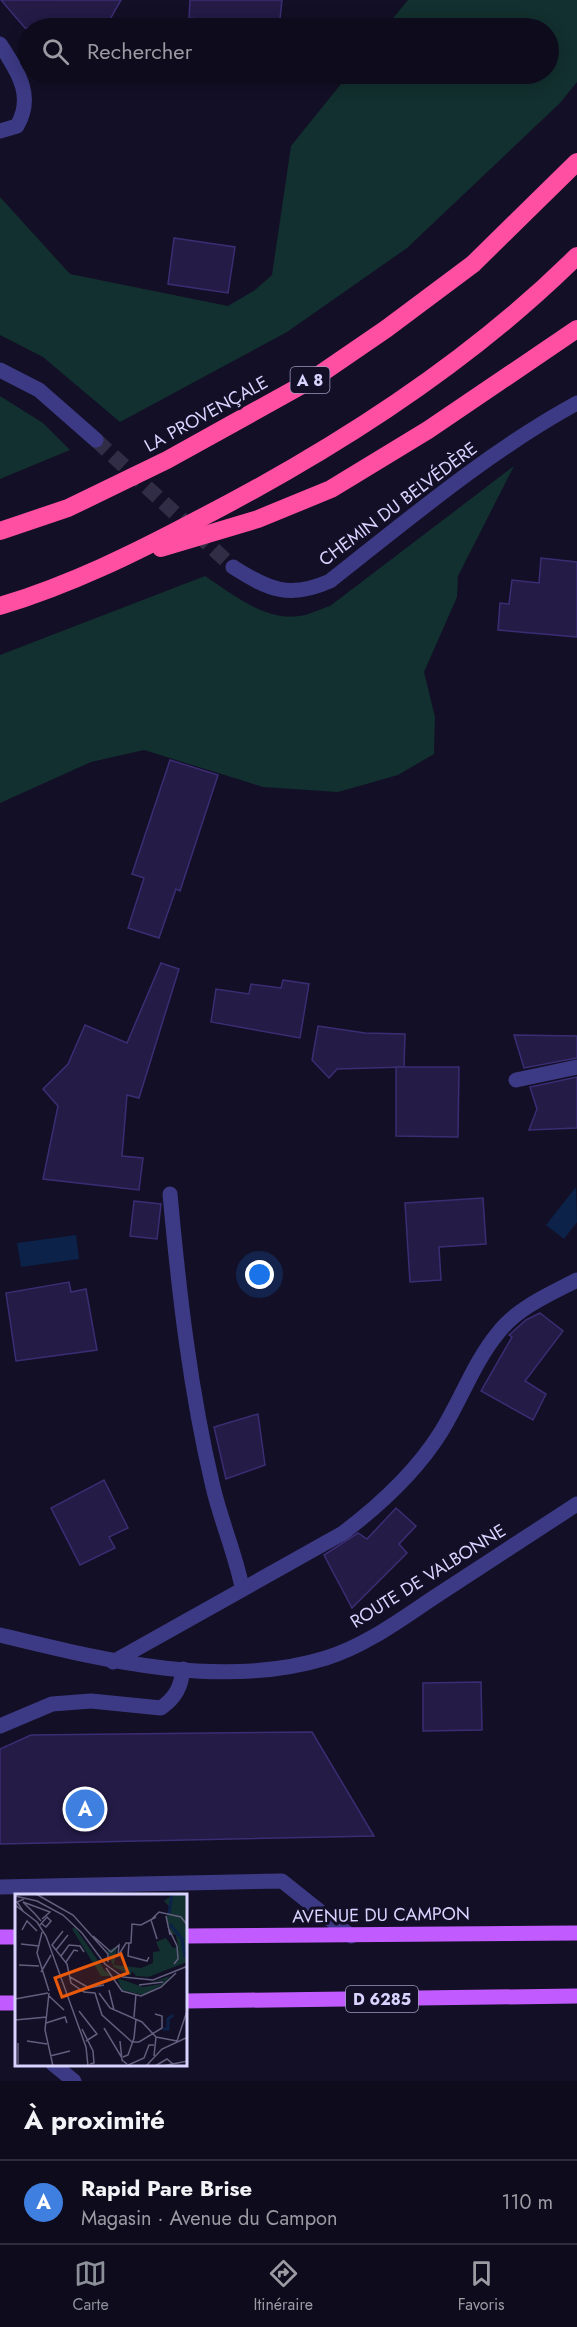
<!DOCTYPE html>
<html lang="fr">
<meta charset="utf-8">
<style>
body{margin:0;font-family:Jost,sans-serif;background:#1c1929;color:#f1f3f6}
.you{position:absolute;left:260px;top:1275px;width:21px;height:21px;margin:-15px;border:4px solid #fff;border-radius:50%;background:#1a73e8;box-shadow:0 0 0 9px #1a73e833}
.badge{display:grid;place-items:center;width:39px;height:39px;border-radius:50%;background:#8c9099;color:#fff;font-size:20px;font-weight:700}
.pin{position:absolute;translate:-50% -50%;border:3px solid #fff;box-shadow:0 2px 6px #0006}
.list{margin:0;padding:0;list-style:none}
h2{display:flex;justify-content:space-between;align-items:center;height:78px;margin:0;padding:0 24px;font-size:26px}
h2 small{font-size:20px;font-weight:400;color:#9b9ba3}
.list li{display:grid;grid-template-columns:39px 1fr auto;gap:18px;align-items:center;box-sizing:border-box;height:84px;padding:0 24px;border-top:2px solid #2e2b3b}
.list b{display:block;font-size:22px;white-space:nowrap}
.list p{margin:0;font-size:20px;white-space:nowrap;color:#9b9ba3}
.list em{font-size:20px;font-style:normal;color:#9b9ba3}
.icon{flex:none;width:33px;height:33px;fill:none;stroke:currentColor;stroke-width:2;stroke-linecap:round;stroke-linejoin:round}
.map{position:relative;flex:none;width:577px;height:2081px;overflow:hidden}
.search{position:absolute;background:#0e0b1c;box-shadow:0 3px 15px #0003;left:18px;right:18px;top:18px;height:66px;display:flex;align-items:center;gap:15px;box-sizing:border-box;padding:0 21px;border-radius:33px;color:#9b9ba3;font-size:22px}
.sheet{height:162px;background:#0e0b1c}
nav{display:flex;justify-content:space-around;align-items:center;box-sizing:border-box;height:84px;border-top:2px solid #2e2b3b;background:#0e0b1c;font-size:16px;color:#9b9ba3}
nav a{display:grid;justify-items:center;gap:3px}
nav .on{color:#8c9099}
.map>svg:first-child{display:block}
.green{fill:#12302f}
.water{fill:#0c2248}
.building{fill:#241b47;stroke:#3b2d73;stroke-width:1.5}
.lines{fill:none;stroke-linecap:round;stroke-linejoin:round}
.minor-tunnel{stroke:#312d47;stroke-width:15;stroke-dasharray:15 8;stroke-linecap:butt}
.minor{stroke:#3d3a85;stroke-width:15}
.major{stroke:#c25bff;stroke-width:15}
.highway{stroke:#ff4fa3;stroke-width:18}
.labels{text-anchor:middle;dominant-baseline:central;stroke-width:6;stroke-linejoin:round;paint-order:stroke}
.shield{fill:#130f26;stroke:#9e99be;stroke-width:1.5}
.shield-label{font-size:16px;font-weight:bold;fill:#d9d4ff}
.street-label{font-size:18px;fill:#d9d4ff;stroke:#130f26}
.inset-river{fill:none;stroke:#0c2248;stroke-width:3}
.inset-road{fill:none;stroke:#625e7d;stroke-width:1.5}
.view{fill:#e8590c;fill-opacity:0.15;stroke:#e8590c;stroke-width:3}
.inset-edge{fill:none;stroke:#d9d4ff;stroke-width:3}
</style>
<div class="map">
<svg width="577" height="2081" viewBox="0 0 577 2081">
<rect width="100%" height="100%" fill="#130f26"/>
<g class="green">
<path d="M 408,0 L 577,0 L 577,82 L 560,103 L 407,248 L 287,332 L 120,422 L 43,357 L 0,335 L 0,197 L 70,274 L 228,306 L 255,290 L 272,275 L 291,146 L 349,74 L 548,74 L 548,28 L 385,28 Z"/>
<path d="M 0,396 L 43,423 L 70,450 L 0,479 Z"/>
<path d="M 514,466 L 458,576 L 457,597 L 424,672 L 435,717 L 434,754 L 398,775 L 338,792 L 263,787 L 144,750 L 91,762 L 0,803 L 0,655 L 205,576 C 233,594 264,621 299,616 C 309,615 320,609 330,606 Z"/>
</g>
<g class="water">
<path d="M 576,1187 L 577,1222 L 564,1239 L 546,1225 Z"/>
<path d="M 76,1235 L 79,1259 L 21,1267 L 17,1243 Z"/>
</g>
<g class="building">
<path d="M 1,0 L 121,0 L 105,28 L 25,28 Z"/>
<path d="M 190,0 L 282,0 L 279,28 L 189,18 Z"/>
<path d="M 174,238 L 235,247 L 228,293 L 168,284 Z"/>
<path d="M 541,558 L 577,562 L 577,637 L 498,630 L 500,603 L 509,604 L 512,580 L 539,583 Z"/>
<path d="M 170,760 L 218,775 L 180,891 L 176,889 L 159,938 L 128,928 L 144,878 L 132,874 Z"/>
<path d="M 161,963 L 179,969 L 139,1098 L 127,1095 L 122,1156 L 143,1158 L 139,1190 L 43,1179 L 58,1106 L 43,1089 L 68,1064 L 85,1025 L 127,1043 Z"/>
<path d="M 283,980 L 309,984 L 300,1038 L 211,1022 L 216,989 L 249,994 L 251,984 L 281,988 Z"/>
<path d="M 318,1026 L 365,1033 L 405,1034 L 404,1067 L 337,1069 L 329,1078 L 312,1060 Z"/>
<path d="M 514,1035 L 577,1036 L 577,1058 L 524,1068 Z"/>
<path d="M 396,1067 L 459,1067 L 458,1137 L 396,1136 Z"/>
<path d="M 577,1077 L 577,1128 L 529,1130 L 537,1109 L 530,1087 Z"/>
<path d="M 483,1198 L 486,1244 L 439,1247 L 441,1280 L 410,1282 L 405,1203 Z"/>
<path d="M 134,1201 L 161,1204 L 157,1239 L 130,1236 Z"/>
<path d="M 69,1282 L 71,1292 L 86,1289 L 97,1350 L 16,1361 L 6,1293 Z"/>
<path d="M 540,1313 L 563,1331 L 525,1381 L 546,1394 L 533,1420 L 481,1391 L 512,1337 L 509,1335 L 526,1320 Z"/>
<path d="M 258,1414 L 265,1465 L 226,1479 L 214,1427 Z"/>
<path d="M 104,1480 L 128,1528 L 109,1537 L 115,1548 L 80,1565 L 51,1508 Z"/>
<path d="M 396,1508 L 416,1526 L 399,1544 L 407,1553 L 352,1608 L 324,1555 L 358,1533 L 367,1539 Z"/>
<path d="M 481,1682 L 482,1730 L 423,1731 L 423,1683 Z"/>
<path d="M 312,1732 L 374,1836 L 0,1844 L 0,1749 L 31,1735 Z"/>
</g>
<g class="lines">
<path class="minor-tunnel" d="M 96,440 L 233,567"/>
<g class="minor">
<path d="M 0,44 C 17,71 35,95 17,126 L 0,131"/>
<path d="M 0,370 L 39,390 L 96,440"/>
<path d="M 233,567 C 269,590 290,599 330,581 C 409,519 489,451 577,403"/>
<path d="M 516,1080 L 577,1067"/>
<path d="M 170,1194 C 179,1293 190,1390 213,1487 C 221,1521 235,1553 242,1587"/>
<path d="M 0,1635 C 103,1660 222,1690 326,1658 C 365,1646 400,1620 433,1598 C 481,1567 529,1535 577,1504"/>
<path d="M 113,1662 L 343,1533 C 380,1505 416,1472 441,1432 C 461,1400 474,1362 498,1333 C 517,1308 550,1294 577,1280"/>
<path d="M 0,1726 L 52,1704 L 91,1701 L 161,1708 C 176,1697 181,1687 183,1669"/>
<path d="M 0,1887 L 282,1881 L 351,1936"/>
<path d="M 53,2064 L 74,2081"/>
</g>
<g class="major">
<path d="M 186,1936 L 577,1933"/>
<path d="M 0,1937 L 16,1937"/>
<path d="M 186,2001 L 577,1996"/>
<path d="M 0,2003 L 16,2003"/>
</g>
<g class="highway">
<path d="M 0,531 L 68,508 L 167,460 L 313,379 L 386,329 L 473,264 L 577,162"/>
<path d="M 161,548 L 258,519 L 331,489 L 428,430 L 577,329"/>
<path d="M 0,606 C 70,585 135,553 199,519 C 333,450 469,363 577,256"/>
</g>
</g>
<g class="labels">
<g class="shield">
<rect x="290.5" y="367" width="39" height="26" rx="4.5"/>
<rect x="346" y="1986" width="72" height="26" rx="4.5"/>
</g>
<g class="shield-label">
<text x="310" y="380">A 8</text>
<text x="382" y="1999">D 6285</text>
</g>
<g class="street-label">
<text transform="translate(206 414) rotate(-29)">LA PROVENÇALE</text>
<text transform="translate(398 504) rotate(-37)">CHEMIN DU BELVÉDÈRE</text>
<text transform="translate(428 1576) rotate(-32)">ROUTE DE VALBONNE</text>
<text transform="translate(381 1915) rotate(-1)">AVENUE DU CAMPON</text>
</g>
</g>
<g transform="translate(15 1894)">
<rect width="172" height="172" fill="#130f26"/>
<path d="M 159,0 L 172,0 L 172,68 L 133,83 L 121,82 L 117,77 L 116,81 L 99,73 L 92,57 L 102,52 L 99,71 L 126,74 L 138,69 L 138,58 L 145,57 L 141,48 L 151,44 L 158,54 L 163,53 L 161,41 L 157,40 L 151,24 L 155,13 L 149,7 ZM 60,33 L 90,77 L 97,82 L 86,82 L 57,35 ZM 155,82 L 150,89 L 128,101 L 107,96 L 102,84 L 128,93 L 146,90 L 149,86 L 135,89 Z" fill="#12302f"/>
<path class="inset-river" d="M 154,20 L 157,0M 155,30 L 167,45 L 170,63M 148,135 L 153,135 L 153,125 L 158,121"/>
<path class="inset-road" d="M 21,0 L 58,21 L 93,60 L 93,68M 0,2 L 22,7 L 48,21 L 67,39 L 90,70 L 108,83 L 138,86 L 173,72M 0,11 L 22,28 L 31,42 L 71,153 L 73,172M 8,17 L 2,8 L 9,5M 20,20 L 8,8 L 35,18 L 27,25M 151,22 L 155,41M 26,27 L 20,20 L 26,27M 25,31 L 32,23 L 36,27 L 31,33 L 27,30M 153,33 L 162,52 L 163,65 L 159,70M 7,36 L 12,27 L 22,37M 48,37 L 37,51 L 52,70 L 56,89 L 69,98 L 80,99 L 87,121 L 117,148M 27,38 L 22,59 L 34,97M 78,42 L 96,58 L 104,51 L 103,62 L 111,49 L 116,49 L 117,30 L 126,31 L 141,23M 142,45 L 136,26 L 144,18 L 166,23 L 173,32M 114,49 L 113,62 L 132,67 L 134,63M 6,50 L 24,52M 41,56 L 53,41M 46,62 L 54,51 L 65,52 L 69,58M 51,68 L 59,56 L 63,57M 4,71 L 24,72M 91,74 L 107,97 L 126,102 L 146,93 L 161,79M 26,78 L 36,61M 55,83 L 74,94 L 89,91M 124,91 L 148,88M 94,96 L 99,116M 34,99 L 30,136 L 38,172M 84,99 L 95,114 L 127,128 L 141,143M 34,102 L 49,116M 0,105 L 33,99M 64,117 L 82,140 L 71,147M 119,123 L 121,100M 0,126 L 32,123M 31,129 L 50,123 L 52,129M 89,134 L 107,164M 67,135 L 78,157 L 79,169 L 75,170M 141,143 L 162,147M 12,147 L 32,150M 105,147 L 107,166 L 112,170M 162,147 L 173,114M 117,148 L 124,148 L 147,134 L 147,122 L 140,120M 35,162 L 55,157M 139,162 L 141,143M 108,163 L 113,161 L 119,144 L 121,125M 3,170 L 3,149M 111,172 L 129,164 L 134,151 L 139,151M 131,172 L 147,155 L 173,143M 140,172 L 152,165 L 158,170M 147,172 L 173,167"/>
<path class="view" d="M 106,60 L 113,79 L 47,103 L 40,84 Z"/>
<rect width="172" height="172" class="inset-edge"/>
</g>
</svg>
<div class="you"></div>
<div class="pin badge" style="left:85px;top:1809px;background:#3f7fe0">A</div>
<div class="search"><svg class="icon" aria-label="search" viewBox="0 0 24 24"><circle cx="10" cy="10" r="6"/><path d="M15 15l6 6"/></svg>Rechercher</div>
</div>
<section class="sheet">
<h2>À proximité<small></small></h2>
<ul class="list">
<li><span class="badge" style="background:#3f7fe0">A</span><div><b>Rapid Pare Brise</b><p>Magasin · Avenue du Campon</p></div><em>110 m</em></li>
</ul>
</section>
<nav>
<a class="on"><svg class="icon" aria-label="map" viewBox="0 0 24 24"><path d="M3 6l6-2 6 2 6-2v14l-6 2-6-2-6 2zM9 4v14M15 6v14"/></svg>Carte</a>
<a><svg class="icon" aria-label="directions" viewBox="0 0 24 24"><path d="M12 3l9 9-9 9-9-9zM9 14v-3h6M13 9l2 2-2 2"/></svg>Itinéraire</a>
<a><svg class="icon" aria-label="saved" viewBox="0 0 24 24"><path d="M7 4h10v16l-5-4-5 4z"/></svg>Favoris</a>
</nav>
